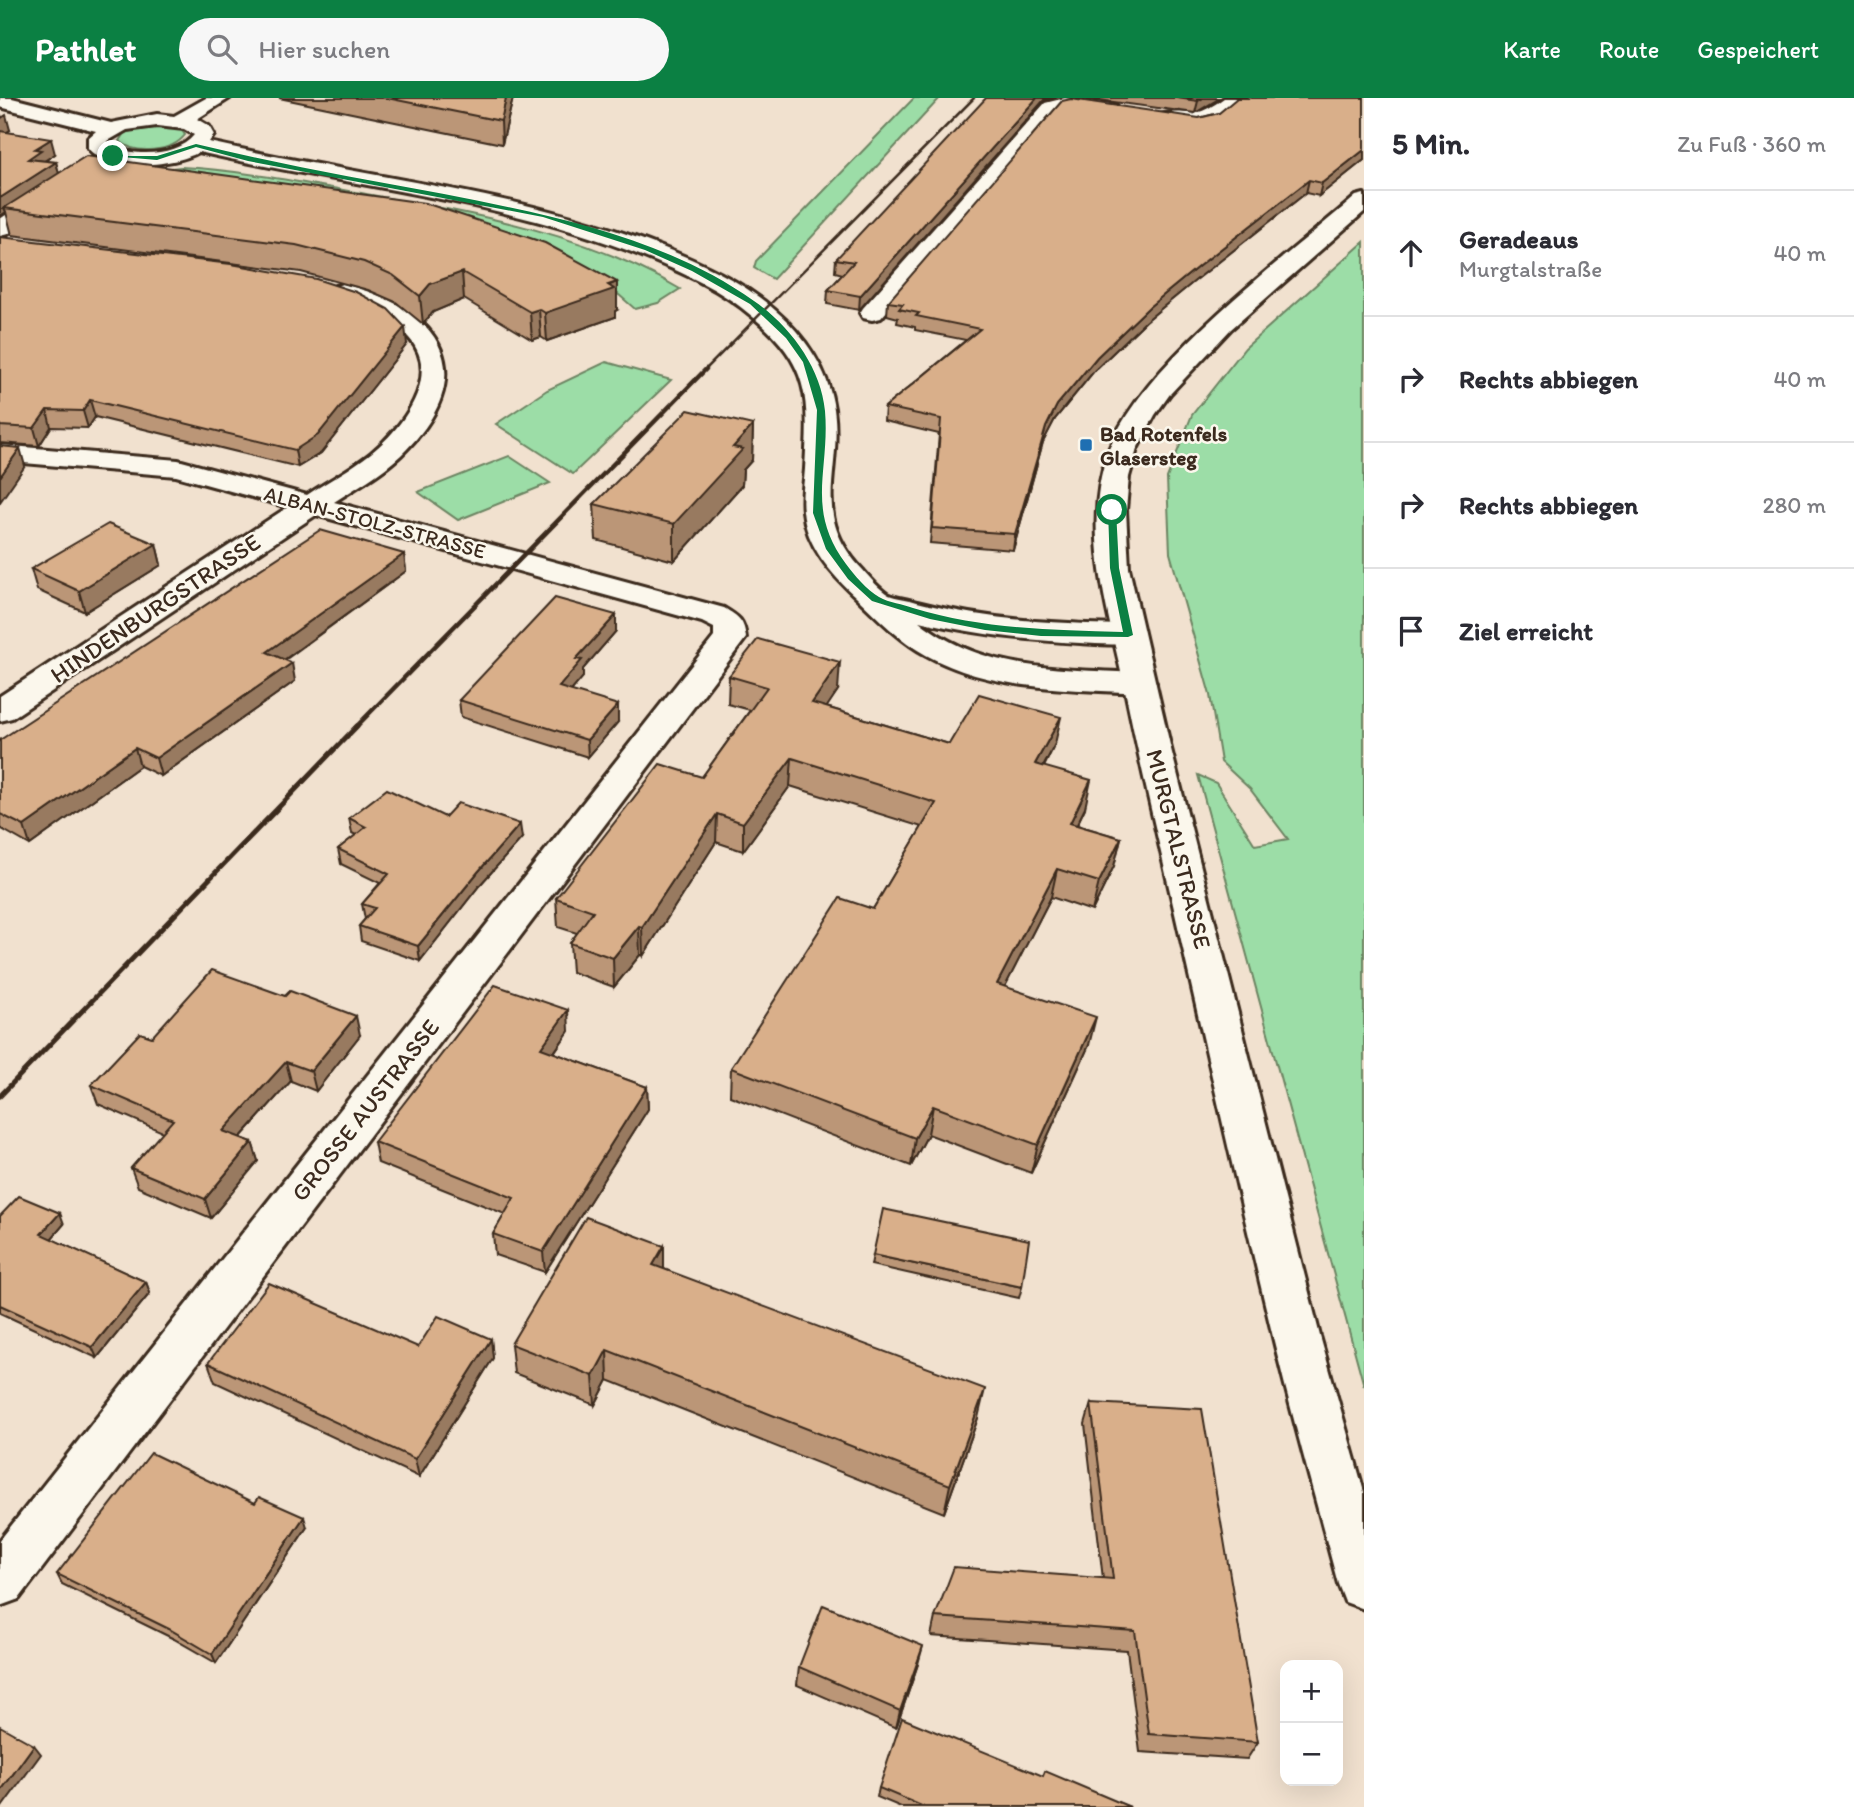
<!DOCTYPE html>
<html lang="de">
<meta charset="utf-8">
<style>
body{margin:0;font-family:Itim,sans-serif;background:#f7f7f7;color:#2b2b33}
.controls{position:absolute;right:21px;bottom:21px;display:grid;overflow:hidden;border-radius:14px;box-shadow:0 7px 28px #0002}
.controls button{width:63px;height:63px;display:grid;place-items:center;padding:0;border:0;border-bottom:2px solid #e1e1e2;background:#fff;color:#2b2b33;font:35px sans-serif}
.stop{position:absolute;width:21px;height:21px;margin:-16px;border:5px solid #0b8043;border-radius:50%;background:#fff}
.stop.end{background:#0b8043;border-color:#fff;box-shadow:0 2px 7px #0008}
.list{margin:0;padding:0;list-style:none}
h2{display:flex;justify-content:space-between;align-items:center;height:91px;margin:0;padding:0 28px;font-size:30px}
h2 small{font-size:23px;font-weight:400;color:#7c7c81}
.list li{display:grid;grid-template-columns:46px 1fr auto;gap:21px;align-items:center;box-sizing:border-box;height:126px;padding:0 28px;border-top:2px solid #e1e1e2}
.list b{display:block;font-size:26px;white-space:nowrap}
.list p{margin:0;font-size:23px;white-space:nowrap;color:#7c7c81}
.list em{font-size:23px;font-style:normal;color:#7c7c81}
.icon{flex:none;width:38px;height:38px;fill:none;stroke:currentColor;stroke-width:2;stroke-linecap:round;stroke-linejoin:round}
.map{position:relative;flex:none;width:1364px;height:1709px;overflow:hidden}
header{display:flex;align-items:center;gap:42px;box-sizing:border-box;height:98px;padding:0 35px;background:#0b8043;color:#fff}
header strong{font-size:33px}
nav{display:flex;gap:38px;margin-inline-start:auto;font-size:24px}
.search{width:490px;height:63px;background:#f7f7f7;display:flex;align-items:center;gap:18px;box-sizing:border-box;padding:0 24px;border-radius:38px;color:#7c7c81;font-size:26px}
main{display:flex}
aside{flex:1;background:#fff}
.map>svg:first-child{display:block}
.green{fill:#9cdda7;stroke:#6c8462;stroke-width:2}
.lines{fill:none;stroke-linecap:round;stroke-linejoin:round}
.street-casing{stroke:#3b2a1e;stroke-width:6}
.secondary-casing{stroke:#3b2a1e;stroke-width:6}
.street{fill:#fbf7ec;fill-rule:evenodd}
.secondary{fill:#fbf7ec;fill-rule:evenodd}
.rail-far2{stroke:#3b2a1e;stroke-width:2.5}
.rail-far1{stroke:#3b2a1e;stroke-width:4.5}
.rail{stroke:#3b2a1e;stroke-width:5}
.wall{fill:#bb9677;stroke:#3b2a1e;stroke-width:2}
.shaded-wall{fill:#987a61;stroke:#3b2a1e;stroke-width:2}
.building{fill:#d9af8a;stroke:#3b2a1e;stroke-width:2}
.route{fill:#0b8043}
.poi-dot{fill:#1f6fb2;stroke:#fbf7ec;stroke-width:2.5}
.labels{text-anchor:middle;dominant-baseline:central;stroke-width:5;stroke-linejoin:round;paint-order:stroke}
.far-poi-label{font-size:21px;font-weight:bold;fill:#3b2a1e;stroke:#fbf7ec;text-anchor:start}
.far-street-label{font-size:21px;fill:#3b2a1e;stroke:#fbf7ec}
.street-label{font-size:24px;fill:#3b2a1e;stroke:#fbf7ec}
</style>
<header>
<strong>Pathlet</strong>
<div class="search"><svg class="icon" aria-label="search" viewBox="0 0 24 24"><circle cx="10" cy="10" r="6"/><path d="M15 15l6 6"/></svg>Hier suchen</div>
<nav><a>Karte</a><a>Route</a><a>Gespeichert</a></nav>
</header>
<main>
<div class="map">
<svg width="1364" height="1709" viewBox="0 0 1364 1709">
<rect width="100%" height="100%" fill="#f1e1cf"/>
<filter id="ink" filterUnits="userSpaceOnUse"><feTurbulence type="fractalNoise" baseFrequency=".0143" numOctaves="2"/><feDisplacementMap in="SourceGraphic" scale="14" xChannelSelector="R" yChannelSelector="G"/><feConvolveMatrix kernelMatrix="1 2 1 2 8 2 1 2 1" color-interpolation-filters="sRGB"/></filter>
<g filter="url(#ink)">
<g class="green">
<path d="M 914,0 L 940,0 L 773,181 L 754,170 L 756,163 Z"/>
<path d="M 151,27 L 180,30 L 185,37 C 172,54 135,57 119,43 L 124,35 Z"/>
<path d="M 181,69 C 240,72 298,84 355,94 C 465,114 583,133 680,191 L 658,205 L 635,211 L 602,182 L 153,72 Z"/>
<path d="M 1364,144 L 1364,1288 L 1198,677 L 1216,685 L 1255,747 L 1288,741 L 1250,691 L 1221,664 L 1210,597 L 1170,455 L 1167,380 L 1192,317 L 1245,250 Z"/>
<path d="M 606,264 L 671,282 L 573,376 L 496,326 L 547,292 Z"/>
<path d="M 509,358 L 550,385 L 458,422 L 418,394 Z"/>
</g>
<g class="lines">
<g class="street-casing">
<g id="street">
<path d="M 0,0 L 12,0 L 111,25 L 157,16 L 174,18 L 206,0 L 230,0 L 197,21 L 209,28 L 214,37 L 209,44 C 360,79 517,92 662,149 C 702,165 742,183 775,212 C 804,237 829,272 834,311 C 843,376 809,416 863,472 C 870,480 880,492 889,497 C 896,500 909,501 917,504 C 967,517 1018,523 1069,525 C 1092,527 1117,525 1139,530 L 1144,537 L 1139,544 C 1120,548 1099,546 1080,545 C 1025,542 972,536 919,523 C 983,574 1062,571 1140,575 L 1151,578 L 1156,585 L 1151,592 L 1140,595 C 1069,591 991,593 926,557 C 900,543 878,520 856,499 C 832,477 806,448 803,413 C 801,399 804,385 805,371 C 809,302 811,267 753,219 C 721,191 681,174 642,158 C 501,101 346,88 199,54 C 175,68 106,75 88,50 L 88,40 L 96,33 L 0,9 ZM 157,28 L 184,31 L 194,37 C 176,59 132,59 108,47 L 108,43 L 127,32 Z"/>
<path d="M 1065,0 L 1110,6 L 1117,8 L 1120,12 L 1117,16 C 1098,21 1078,9 1059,13 L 881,220 L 872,222 L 863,220 L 860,215 L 863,210 L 1045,5 Z"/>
<path d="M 1224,0 L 1246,0 C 1225,27 1190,33 1159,25 L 1156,21 L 1159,17 C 1191,9 1189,26 1224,0 Z"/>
<path d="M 52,90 L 60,91 L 63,96 L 60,101 L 8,136 L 0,138 L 0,121 L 44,91 Z"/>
<path d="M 343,186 C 444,211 483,278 401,357 C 381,376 357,389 334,404 L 724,510 C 739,519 744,522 746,540 L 19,1501 L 0,1508 L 0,1442 L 714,539 L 714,530 L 702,524 L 316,417 L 12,620 L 0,623 L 0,598 L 288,409 L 176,378 L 0,363 L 0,347 L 178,362 L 307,397 C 328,383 351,371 371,355 C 401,331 443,278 409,240 C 390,218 361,208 335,198 L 331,193 L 335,188 Z"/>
</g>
</g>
<g class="secondary-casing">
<path id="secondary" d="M 1364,96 L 1364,114 L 1231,231 L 1170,296 L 1155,317 L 1137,351 L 1129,379 L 1126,412 L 1129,470 L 1170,647 L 1320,1238 L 1364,1394 L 1364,1511 L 1345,1504 L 1338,1486 C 1316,1402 1292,1319 1272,1235 C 1238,1094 1206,952 1174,811 C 1157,736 1139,662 1124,587 C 1108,513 1081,429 1108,354 C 1141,265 1284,161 1356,98 Z"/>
</g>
<use href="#street" class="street"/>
<use href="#secondary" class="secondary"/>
<path class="rail-far2" d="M 704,273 L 974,0"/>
<path class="rail-far1" d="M 355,630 L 706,271"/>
<path class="rail" d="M 0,998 L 357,628"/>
</g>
<g class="wall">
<path d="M 279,0 L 513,0 L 502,46 Z"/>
<path d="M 1084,0 L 1220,0 L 1195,15 Z"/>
<path d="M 1364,0 L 1364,62 L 1319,98 L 1306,95 L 1196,182 L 1146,223 L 1094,273 L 1055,321 L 1043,344 L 1013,452 L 930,445 L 939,336 L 884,323 L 885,309 L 966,242 L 915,232 L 915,229 L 897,225 L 898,220 L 887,217 L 888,204 L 1199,20 L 1219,15 Z"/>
<path d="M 1044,2 L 859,212 L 827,206 L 828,192 L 843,176 L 835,174 L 836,161 Z"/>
<path d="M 0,16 L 10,32 L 6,34 L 55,56 L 45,63 L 56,64 L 59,76 L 617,212 L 615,213 L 615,219 L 547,243 L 541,239 L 532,242 L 464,201 L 433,214 L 423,226 L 396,204 L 368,192 L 301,174 L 12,137 L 6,114 L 0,118 Z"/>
<path d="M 0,139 L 407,246 L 321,355 L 298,369 L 95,319 L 88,330 L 51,329 L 39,348 L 0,345 Z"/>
<path d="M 753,327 L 752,362 L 743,372 L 742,387 L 674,463 L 596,442 L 594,406 Z"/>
<path d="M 156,446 L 161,467 L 85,514 L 37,492 L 31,471 Z"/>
<path d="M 404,456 L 406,473 L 285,562 L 295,583 L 161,678 L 140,668 L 30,747 L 0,730 L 0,642 Z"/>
<path d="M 616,533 L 583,571 L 583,579 L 571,593 L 618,624 L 588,659 L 461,619 L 459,602 Z"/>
<path d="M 729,578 L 838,592 L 826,609 L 949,646 L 1055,646 L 1044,669 L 1085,710 L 1077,727 L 1121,740 L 1114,768 L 1092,813 L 1051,799 L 1005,888 L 1089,947 L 1031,1075 L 928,1036 L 911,1068 L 730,998 L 731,970 L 873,811 L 922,729 L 790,688 L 743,753 L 716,744 L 643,858 L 640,857 L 614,889 L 572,874 L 570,845 L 577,835 L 558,829 L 556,800 L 702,679 L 750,612 L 728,606 Z"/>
<path d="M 445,719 L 522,740 L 479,788 L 420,863 L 361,843 L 359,828 L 365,821 L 362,806 L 380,785 L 341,766 L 338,751 L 356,737 L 352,735 L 349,720 Z"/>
<path d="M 285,898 L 360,937 L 316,993 L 291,983 L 240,1040 L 252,1044 L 258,1063 L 211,1120 L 138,1089 L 131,1070 L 163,1034 L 98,1006 L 91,987 L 152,939 Z"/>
<path d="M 569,933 L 554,955 L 647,989 L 648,1011 L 545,1174 L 495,1157 L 493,1136 L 505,1116 L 378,1065 L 374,1044 Z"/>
<path d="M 0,1118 L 64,1126 L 51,1141 L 146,1184 L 150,1195 L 97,1260 L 0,1215 Z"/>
<path d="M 873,1157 L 1022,1189 L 1019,1200 L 871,1167 Z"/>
<path d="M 664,1171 L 978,1320 L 944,1415 L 608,1282 L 595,1307 L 514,1275 L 511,1246 Z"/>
<path d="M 491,1241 L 493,1260 L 419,1379 L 215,1284 L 208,1265 L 418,1249 Z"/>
<path d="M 1091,1305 L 1258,1644 L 1247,1661 L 1140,1654 L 1127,1552 L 931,1538 L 935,1519 L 1103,1481 L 1085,1326 Z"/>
<path d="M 255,1405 L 307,1429 L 216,1565 L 174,1541 L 62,1486 L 57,1476 Z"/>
<path d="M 918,1566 L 896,1630 L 797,1587 L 799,1569 Z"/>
<path d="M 1043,1678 L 1130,1709 L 901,1709 L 877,1699 L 879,1690 Z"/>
</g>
<g class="shaded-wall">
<path d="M 506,0 L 513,0 L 502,46 L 501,23 Z"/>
<path d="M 1037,0 L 1055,0 L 1044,2 L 859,212 L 860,198 Z"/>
<path d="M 1203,0 L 1220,0 L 1195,15 L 1198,3 Z"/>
<path d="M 6,17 L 10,32 L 0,38 L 0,21 Z"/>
<path d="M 51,41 L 55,56 L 44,63 L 28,61 L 35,51 Z"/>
<path d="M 1364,52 L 1364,62 L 1319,98 L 1322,85 Z"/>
<path d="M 56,64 L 60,80 L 4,110 L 6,114 L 0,118 L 0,100 Z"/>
<path d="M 1309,82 L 1306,95 L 1196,182 L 1146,223 L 1094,273 L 1055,321 L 1043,344 L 1013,452 L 1015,436 L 1046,329 L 1057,307 L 1097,259 L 1149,209 L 1199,168 Z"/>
<path d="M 462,174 L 464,201 L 433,214 L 423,226 L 420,198 L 430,186 Z"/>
<path d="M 617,184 L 617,212 L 615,213 L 615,219 L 547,243 L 545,215 Z"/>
<path d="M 539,211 L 541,239 L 532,242 L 530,214 Z"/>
<path d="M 405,229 L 407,246 L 321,355 L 298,369 L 295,352 Z"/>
<path d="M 90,302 L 95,319 L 88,330 L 83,313 Z"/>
<path d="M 47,312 L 51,329 L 39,348 L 34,330 Z"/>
<path d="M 753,327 L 752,362 L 743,372 L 742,387 L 674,463 L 674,426 L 733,349 Z"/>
<path d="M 20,350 L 25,368 L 0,404 L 0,379 Z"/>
<path d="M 156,446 L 161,467 L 85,514 L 79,493 Z"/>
<path d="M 404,456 L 406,473 L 270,572 L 267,554 Z"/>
<path d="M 616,517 L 616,533 L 583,571 L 583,579 L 560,606 L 559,589 L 576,561 Z"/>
<path d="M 840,564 L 838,592 L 811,633 L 812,605 Z"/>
<path d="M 292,565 L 295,583 L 161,678 L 156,660 Z"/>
<path d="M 618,607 L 618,624 L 588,659 L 587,642 Z"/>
<path d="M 1061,619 L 1055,646 L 1030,694 L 1035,666 Z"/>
<path d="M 135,650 L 140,668 L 30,747 L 24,728 Z"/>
<path d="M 792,660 L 790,688 L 743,753 L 743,725 Z"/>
<path d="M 1091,682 L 1085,710 L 1064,753 L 1070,725 Z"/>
<path d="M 717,716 L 716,744 L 643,858 L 642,829 Z"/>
<path d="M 520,726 L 522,740 L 479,788 L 420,863 L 418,848 L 478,774 Z"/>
<path d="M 1121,740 L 1114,768 L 1092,813 L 1099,784 Z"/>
<path d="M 1057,771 L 1051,799 L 992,914 L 997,886 Z"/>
<path d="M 639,828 L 640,857 L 614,889 L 613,860 Z"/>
<path d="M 568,912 L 569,933 L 542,971 L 541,950 Z"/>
<path d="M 356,918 L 360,937 L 316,993 L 311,973 Z"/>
<path d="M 1096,919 L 1089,947 L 1031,1075 L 1038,1047 Z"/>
<path d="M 286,964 L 291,983 L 229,1052 L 223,1033 Z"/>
<path d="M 647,989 L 648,1011 L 545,1174 L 543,1154 Z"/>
<path d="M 933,1008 L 928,1036 L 911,1068 L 915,1040 Z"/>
<path d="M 252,1044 L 258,1063 L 211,1120 L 205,1101 Z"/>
<path d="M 60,1115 L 64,1126 L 46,1147 L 41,1136 Z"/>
<path d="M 664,1148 L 664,1178 L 653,1167 Z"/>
<path d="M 146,1184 L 150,1195 L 97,1260 L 92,1249 Z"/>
<path d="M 491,1241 L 493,1260 L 419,1379 L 415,1361 Z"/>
<path d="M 607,1252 L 608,1282 L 595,1307 L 593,1278 Z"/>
<path d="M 985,1291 L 978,1320 L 944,1415 L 950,1387 Z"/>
<path d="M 304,1419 L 307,1429 L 216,1565 L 212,1556 Z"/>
<path d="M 923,1548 L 918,1566 L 896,1630 L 900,1613 Z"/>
<path d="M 34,1647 L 41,1656 L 2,1709 L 0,1709 L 0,1694 Z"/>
</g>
<g class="building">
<path d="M 387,0 L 506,0 L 501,23 Z"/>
<path d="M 986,0 L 1037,0 L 860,198 L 828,192 L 854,164 L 836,161 Z"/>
<path d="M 1176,0 L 1203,0 L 1198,3 Z"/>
<path d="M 1237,0 L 1364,0 L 1364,52 L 1322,85 L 1309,82 L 1199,168 L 1149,209 L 1097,259 L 1057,307 L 1046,329 L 1015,436 L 932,430 L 941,321 L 885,309 L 980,231 L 916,218 L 919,215 L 899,211 L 903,206 L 888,204 L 1062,3 L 1071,1 L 1199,20 L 1219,15 Z"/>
<path d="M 0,33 L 51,41 L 35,51 L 41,52 L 28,61 L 56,64 L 0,100 Z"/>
<path d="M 86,58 L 425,105 L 545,145 L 617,184 L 608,187 L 614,191 L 545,215 L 539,211 L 530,214 L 462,174 L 430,186 L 420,198 L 393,177 L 364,164 L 296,147 L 4,110 Z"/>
<path d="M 0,139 L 231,166 L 316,181 L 356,194 L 388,211 L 405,229 L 318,337 L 295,352 L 90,302 L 83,313 L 47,312 L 34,330 L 0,328 Z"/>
<path d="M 688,312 L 753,327 L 733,349 L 743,351 L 674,426 L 594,406 Z"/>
<path d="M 0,348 L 20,350 L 0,379 Z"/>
<path d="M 108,426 L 156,446 L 79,493 L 31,471 Z"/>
<path d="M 320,432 L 404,456 L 267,554 L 292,565 L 156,660 L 135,650 L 24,728 L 0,716 L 0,642 Z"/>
<path d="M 555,500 L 616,517 L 576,561 L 582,562 L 559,589 L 618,607 L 587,642 L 459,602 Z"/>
<path d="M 758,541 L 840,564 L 812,605 L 949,646 L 979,596 L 1061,619 L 1035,666 L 1091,682 L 1070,725 L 1121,740 L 1099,784 L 1057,771 L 997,886 L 1096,919 L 1038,1047 L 933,1008 L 915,1040 L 731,970 L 840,800 L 873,811 L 936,705 L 792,660 L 743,725 L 717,716 L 642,829 L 639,828 L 613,860 L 570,845 L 593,813 L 556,800 L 660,666 L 702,679 L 767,589 L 729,578 Z"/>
<path d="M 387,691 L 445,719 L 458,705 L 520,726 L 478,774 L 418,848 L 359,828 L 375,810 L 362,806 L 389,776 L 338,751 L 366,729 L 349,720 Z"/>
<path d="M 212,872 L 285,898 L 290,893 L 356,918 L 311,973 L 286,964 L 223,1033 L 252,1044 L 205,1101 L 131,1070 L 173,1022 L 91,987 L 140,935 L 152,939 Z"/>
<path d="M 495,887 L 568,912 L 541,950 L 647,989 L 543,1154 L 493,1136 L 514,1100 L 374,1044 Z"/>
<path d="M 19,1098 L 60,1115 L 41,1136 L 146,1184 L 92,1249 L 0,1207 L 0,1118 Z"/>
<path d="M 883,1111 L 1029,1142 L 1022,1189 L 873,1157 Z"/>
<path d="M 586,1119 L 664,1148 L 653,1167 L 985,1291 L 950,1387 L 607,1252 L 593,1278 L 511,1246 Z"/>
<path d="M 269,1185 L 418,1249 L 438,1218 L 491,1241 L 415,1361 L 208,1265 Z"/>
<path d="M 1091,1305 L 1202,1311 L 1258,1644 L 1149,1636 L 1135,1533 L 935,1519 L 954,1469 L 1113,1481 Z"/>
<path d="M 151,1355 L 255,1405 L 259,1399 L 304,1419 L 212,1556 L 169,1531 L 57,1476 Z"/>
<path d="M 823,1507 L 923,1548 L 900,1613 L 799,1569 Z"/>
<path d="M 902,1620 L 1043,1678 L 1045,1673 L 1130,1709 L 924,1709 L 879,1690 Z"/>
<path d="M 0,1628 L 34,1647 L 0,1694 Z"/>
</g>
</g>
<path class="route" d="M 196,46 C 278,66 361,81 444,96 C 550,117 664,139 754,203 C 789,227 821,269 825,313 C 830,373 805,411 846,466 C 854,477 867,492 879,499 C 889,505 903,506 913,510 C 982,531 1051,532 1123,534 L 1110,470 L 1108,412 L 1112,409 L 1116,412 L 1119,470 L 1133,537 L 1128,539 L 1041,538 L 985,532 L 930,521 L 872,503 L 848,481 L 826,451 L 813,415 L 817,312 L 803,264 L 786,240 L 750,206 L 692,173 L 645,152 L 543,119 L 248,63 L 196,49 L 157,62 L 110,58 L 157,58 Z"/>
<rect class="poi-dot" x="1079" y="340" width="14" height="14" rx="3.5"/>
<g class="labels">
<g class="far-poi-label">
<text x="1100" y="335">Bad Rotenfels<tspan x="1100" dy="24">Glasersteg</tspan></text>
</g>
<g class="far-street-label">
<text transform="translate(375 424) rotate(15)">ALBAN-STOLZ-STRASSE</text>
</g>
<g class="street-label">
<text transform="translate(155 510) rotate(-34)">HINDENBURGSTRASSE</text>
<text transform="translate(1179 751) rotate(76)">MURGTALSTRASSE</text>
<text transform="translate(365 1012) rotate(-52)">GROSSE AUSTRASSE</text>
</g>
</g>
</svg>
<div class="controls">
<button>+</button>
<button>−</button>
</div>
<div class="stop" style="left:1112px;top:412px"></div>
<div class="stop end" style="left:113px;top:58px"></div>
</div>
<aside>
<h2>5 Min.<small>Zu Fuß · 360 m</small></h2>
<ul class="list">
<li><svg class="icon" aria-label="ahead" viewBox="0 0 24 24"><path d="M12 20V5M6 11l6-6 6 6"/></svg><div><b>Geradeaus</b><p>Murgtalstraße</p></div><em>40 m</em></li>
<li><svg class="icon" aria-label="right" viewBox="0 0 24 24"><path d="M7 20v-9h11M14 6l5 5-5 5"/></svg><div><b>Rechts abbiegen</b></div><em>40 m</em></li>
<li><svg class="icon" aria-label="right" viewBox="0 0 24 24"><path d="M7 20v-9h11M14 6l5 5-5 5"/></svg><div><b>Rechts abbiegen</b></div><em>280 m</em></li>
<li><svg class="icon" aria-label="arrive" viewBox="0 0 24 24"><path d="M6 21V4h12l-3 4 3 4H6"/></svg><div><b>Ziel erreicht</b></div></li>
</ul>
</aside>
</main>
